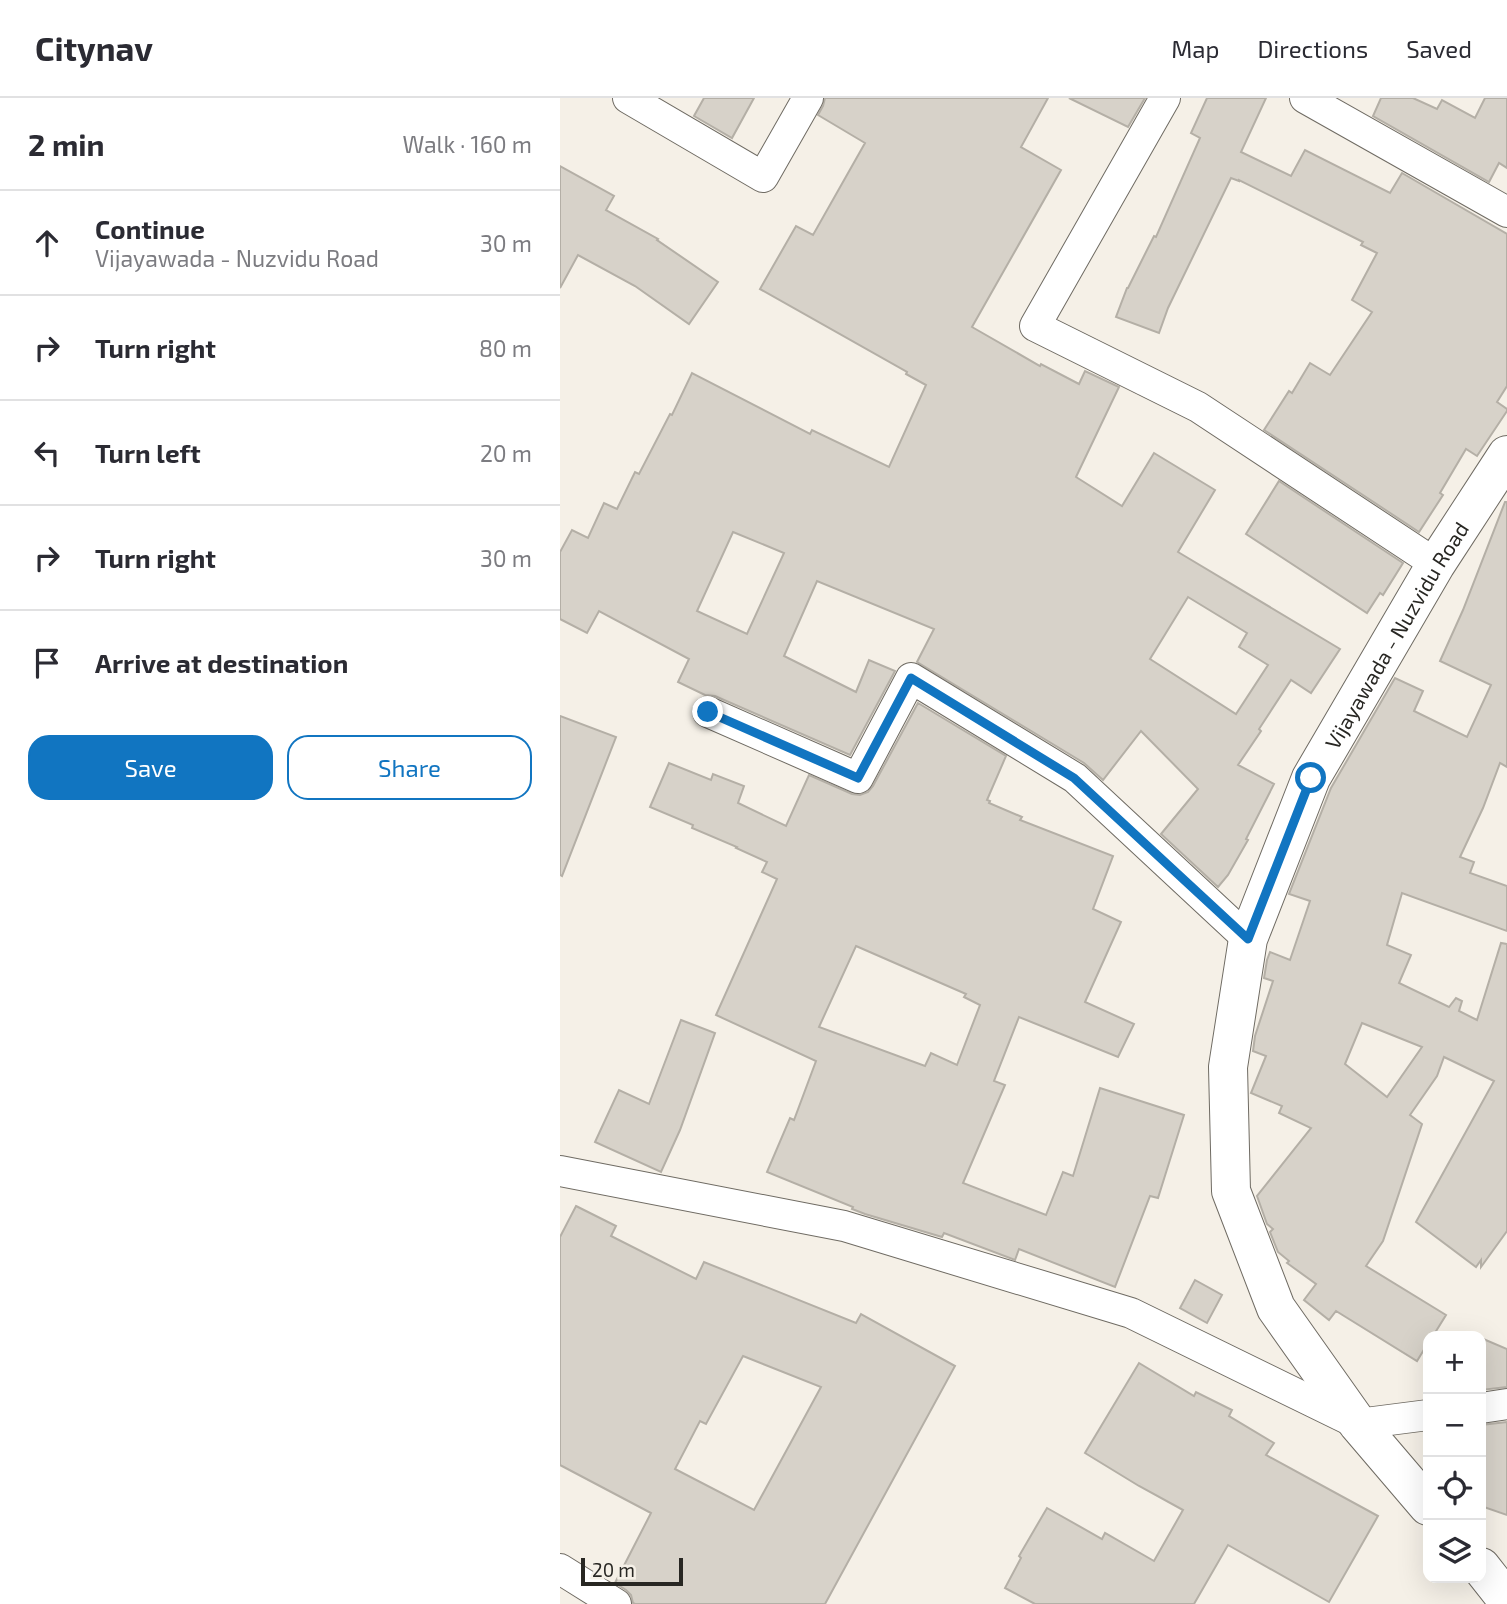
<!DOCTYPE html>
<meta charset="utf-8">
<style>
body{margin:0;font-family:"Exo 2",sans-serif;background:#f7f7f7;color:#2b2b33}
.controls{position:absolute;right:21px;bottom:21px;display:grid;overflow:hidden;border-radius:14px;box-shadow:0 7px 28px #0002}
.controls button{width:63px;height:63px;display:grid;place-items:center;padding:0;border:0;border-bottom:2px solid #e1e1e2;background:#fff;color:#2b2b33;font:35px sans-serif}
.scale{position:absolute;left:21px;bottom:18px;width:102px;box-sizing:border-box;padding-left:7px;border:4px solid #282723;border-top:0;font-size:19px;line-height:24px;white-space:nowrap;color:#282723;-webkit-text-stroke:5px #f5f0e7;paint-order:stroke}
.stop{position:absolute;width:21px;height:21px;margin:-16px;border:5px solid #1175c1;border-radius:50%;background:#fff}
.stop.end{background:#1175c1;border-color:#fff;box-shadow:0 2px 7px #0008}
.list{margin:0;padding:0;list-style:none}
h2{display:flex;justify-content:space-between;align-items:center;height:91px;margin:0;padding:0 28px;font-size:30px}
h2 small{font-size:23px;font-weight:400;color:#7c7c81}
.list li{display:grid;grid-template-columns:46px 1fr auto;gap:21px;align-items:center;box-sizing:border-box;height:105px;padding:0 28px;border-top:2px solid #e1e1e2}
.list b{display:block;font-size:26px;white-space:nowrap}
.list p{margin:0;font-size:23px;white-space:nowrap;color:#7c7c81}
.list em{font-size:23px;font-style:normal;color:#7c7c81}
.actions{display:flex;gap:14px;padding:21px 28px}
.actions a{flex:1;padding:16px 0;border:2px solid #1175c1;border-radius:21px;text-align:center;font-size:24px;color:#1175c1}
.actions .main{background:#1175c1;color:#fff}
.icon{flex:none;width:38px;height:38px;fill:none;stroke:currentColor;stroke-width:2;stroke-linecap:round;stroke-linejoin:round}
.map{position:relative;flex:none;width:947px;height:1506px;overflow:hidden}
header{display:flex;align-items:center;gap:42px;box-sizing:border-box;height:98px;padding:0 35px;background:#fff;border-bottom:2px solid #e1e1e2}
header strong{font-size:33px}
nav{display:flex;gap:38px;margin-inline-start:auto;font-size:24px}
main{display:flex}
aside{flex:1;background:#fff}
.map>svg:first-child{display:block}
.building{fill:#d7d2c9;stroke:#b4afa6;stroke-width:2;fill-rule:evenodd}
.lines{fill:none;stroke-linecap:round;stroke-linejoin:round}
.street-casing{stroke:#6f6b63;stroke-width:32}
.secondary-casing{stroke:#6f6b63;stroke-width:40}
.street{stroke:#fff;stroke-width:30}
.secondary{stroke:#fff;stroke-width:38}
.route{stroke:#1175c1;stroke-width:9}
.labels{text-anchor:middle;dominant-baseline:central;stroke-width:7;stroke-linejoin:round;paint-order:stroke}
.street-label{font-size:21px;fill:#282723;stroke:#f5f0e7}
</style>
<header>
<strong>Citynav</strong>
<nav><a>Map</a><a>Directions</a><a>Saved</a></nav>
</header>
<main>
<aside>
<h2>2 min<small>Walk · 160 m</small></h2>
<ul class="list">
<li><svg class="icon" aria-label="ahead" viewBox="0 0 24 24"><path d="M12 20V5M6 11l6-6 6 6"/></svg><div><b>Continue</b><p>Vijayawada - Nuzvidu Road</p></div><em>30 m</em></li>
<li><svg class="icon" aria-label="right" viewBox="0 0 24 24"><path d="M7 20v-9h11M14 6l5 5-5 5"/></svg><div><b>Turn right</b></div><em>80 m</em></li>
<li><svg class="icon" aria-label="left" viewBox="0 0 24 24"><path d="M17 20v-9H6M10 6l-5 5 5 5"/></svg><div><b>Turn left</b></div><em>20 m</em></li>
<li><svg class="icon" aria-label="right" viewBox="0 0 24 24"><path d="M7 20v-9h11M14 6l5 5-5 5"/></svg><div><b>Turn right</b></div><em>30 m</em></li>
<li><svg class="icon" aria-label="arrive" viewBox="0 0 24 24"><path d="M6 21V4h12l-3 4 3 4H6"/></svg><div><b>Arrive at destination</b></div></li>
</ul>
<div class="actions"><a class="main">Save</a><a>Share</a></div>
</aside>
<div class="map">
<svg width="947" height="1506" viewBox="0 0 947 1506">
<rect width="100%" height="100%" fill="#f5f0e7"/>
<g class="building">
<path d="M 144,0 L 194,0 L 172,40 L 134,18 Z"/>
<path d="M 265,0 L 488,0 L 461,49 L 501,72 L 412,229 L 480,268 L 481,266 L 519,286 L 525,273 L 559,289 L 516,379 L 562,408 L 594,355 L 655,392 L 618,454 L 780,551 L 751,595 L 731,582 L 699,631 L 701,633 L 678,667 L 714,686 L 686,741 L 688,742 L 668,777 L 658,789 L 601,736 L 638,691 L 581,633 L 543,682 L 524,665 L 357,564 L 374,531 L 257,483 L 224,558 L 296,594 L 309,562 L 335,573 L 290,657 L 155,598 L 145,597 L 118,584 L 129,561 L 39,513 L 27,535 L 0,521 L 0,454 L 12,432 L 28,440 L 44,405 L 57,411 L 75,374 L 79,376 L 110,316 L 112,317 L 132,275 L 250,336 L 252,332 L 329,369 L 366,287 L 346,276 L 347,274 L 200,191 L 236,128 L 253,137 L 305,45 L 258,17 L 263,8 ZM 173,434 L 224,455 L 187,536 L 137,513 ZM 628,499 L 687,535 L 679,549 L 708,567 L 676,616 L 590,561 Z"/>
<path d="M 509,0 L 585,0 L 568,29 Z"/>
<path d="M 647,0 L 706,0 L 681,54 L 731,78 L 745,52 L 830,95 L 842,75 L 947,136 L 947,288 L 937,304 L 947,311 L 947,313 L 917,358 L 906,351 L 880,395 L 883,397 L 859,434 L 704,332 L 729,293 L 732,295 L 750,265 L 770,277 L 812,214 L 792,202 L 817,155 L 801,147 L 803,144 L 679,82 L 679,83 L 671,80 L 608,210 L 599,235 L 556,219 L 567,190 L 568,190 L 594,138 L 596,139 L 640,40 L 631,35 Z"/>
<path d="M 821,0 L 853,0 L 877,11 L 882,2 L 915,20 L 925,0 L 947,0 L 947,70 L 939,65 L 929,84 L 813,18 Z"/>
<path d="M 0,68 L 54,98 L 46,112 L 98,141 L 97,142 L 158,184 L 129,226 L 75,188 L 18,157 L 0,190 Z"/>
<path d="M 719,383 L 843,465 L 823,497 L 820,495 L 807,515 L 686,436 Z"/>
<path d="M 945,404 L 947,404 L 947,669 L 940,665 L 923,710 L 900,759 L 914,764 L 910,775 L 947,788 L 947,833 L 842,795 L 827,847 L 851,857 L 839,885 L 889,909 L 896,900 L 902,903 L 899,913 L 917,922 L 941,845 L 947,846 L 947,1133 L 921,1169 L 921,1162 L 916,1169 L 856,1124 L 934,983 L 884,959 L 877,978 L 850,1017 L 862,1026 L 823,1143 L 806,1168 L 886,1217 L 873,1238 L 868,1238 L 868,1245 L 857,1263 L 776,1213 L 769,1222 L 744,1202 L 756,1186 L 727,1165 L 729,1163 L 718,1154 L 710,1134 L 713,1131 L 707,1126 L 697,1098 L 751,1030 L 719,1015 L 722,1008 L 691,995 L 706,958 L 693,953 L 695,938 L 713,883 L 704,880 L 707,862 L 710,854 L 730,862 L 750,803 L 729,796 L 771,690 L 835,580 L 863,593 L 854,613 L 907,639 L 931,587 L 880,563 L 903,512 ZM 802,925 L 862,949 L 827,999 L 785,966 Z"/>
<path d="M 358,605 L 446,658 L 427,702 L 430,703 L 429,705 L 462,719 L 460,722 L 553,758 L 533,811 L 561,824 L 525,904 L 574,926 L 558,959 L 459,919 L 434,983 L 445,987 L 403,1085 L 486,1117 L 503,1074 L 513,1078 L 540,990 L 624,1017 L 598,1100 L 590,1098 L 555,1189 L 459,1151 L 455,1162 L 384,1135 L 382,1139 L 305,1116 L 292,1111 L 293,1109 L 207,1074 L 230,1020 L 234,1022 L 256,963 L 156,917 L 217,781 L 202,774 L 207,764 L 176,750 L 177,749 L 132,730 L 133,727 L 90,709 L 109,665 L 151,682 L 153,676 L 184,688 L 178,705 L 226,728 L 249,677 L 292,696 L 300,697 L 308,694 L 313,688 ZM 296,848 L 406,896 L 404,899 L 420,907 L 397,967 L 371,955 L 365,968 L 259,929 Z"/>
<path d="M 0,618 L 56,639 L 2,778 L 0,777 Z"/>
<path d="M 121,922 L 155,935 L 120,1032 L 101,1074 L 35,1044 L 59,992 L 89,1006 Z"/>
<path d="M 16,1108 L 56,1128 L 51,1138 L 136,1181 L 144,1164 L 296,1225 L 301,1216 L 395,1268 L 265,1506 L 75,1506 L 73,1505 L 71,1497 L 66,1492 L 55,1485 L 91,1415 L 0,1367 L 0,1139 ZM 183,1258 L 261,1289 L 194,1412 L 115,1371 L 140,1323 L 146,1326 Z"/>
<path d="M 635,1182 L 662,1197 L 647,1225 L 620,1210 Z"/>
<path d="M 921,1240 L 947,1251 L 947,1289 L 921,1292 Z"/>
<path d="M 579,1265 L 634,1298 L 636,1294 L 672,1312 L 669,1318 L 714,1345 L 706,1357 L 818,1418 L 769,1504 L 668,1447 L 634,1506 L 475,1506 L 445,1490 L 461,1460 L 459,1458 L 487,1410 L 542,1441 L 545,1435 L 594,1463 L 623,1412 L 579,1388 L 525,1355 Z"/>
<path d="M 947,1324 L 947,1417 L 921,1408 L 921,1327 Z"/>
</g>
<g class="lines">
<g class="street-casing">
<g id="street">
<path d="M 68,0 L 203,79 L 248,0"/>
<path d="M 605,0 L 475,228 L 638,309 L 876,466"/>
<path d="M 745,0 L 947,114"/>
<path d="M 148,614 L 298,680 L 351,580 L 515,680 L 688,841"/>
<path d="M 0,1073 L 284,1128 L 571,1215 L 798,1326 L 868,1317"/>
<path d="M 921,1310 L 947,1306"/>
<path d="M 0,1471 L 56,1506"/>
</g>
</g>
<g class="secondary-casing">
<g id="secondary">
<path id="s1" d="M 868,1408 L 798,1326 L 716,1210 L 671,1093 L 668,969 L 688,841 L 751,680 L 876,466 L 947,357"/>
<path d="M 921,1469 L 947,1502"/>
</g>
</g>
<use href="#street" class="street"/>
<use href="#secondary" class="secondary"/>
</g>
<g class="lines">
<path class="route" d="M 148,614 L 298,680 L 351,580 L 514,680 L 688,841 L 751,680"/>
</g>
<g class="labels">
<g class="street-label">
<text stroke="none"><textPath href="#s1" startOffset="968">Vijayawada - Nuzvidu Road</textPath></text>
</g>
</g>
</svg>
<div class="controls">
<button>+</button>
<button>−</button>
<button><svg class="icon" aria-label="locate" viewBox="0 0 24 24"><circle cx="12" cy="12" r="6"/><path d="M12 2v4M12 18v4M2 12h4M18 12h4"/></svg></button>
<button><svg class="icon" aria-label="layers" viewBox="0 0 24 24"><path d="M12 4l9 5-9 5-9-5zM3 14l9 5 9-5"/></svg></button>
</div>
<div class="scale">20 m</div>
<div class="stop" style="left:751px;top:680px"></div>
<div class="stop end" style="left:148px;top:614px"></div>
</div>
</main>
